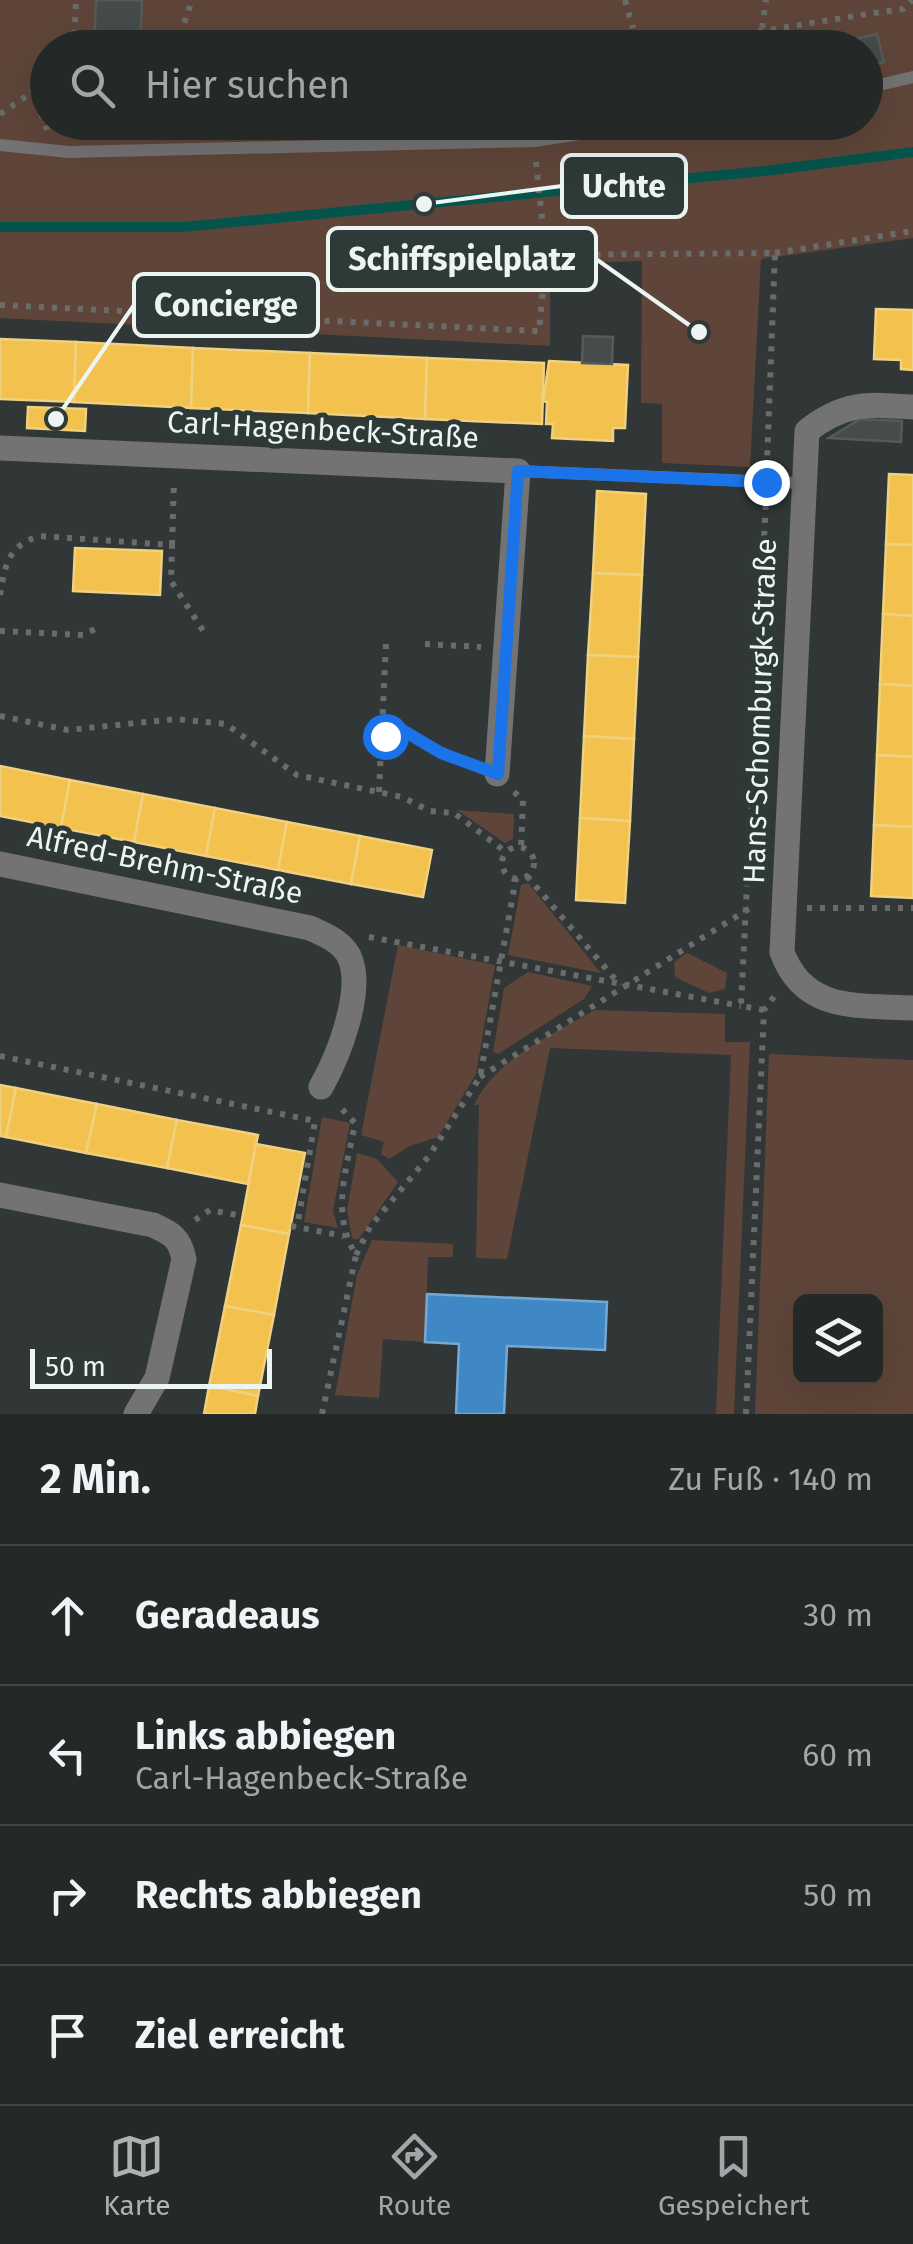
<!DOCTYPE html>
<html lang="de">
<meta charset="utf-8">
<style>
body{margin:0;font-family:"Fira Sans",sans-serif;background:#2c3130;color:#f1f3f6}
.controls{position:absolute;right:30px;bottom:30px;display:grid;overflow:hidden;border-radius:15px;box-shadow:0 10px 40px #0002}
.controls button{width:90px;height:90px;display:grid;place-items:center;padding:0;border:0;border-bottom:2px solid #414545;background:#242928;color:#f1f3f6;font:50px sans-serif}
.scale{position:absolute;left:30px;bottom:25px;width:242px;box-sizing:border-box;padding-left:10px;border:5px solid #edf5f3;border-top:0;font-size:28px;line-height:35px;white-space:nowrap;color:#edf5f3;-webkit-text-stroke:8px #2d3a37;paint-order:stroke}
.stop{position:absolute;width:30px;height:30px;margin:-22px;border:8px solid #1a73e8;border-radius:50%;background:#fff}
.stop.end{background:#1a73e8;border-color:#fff;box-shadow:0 2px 10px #0008}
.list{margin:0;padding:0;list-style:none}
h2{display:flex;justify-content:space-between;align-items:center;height:130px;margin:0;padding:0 40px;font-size:42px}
h2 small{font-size:32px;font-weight:400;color:#a3a6a8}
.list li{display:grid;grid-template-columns:65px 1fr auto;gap:30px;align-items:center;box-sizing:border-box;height:140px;padding:0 40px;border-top:2px solid #414545}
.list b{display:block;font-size:38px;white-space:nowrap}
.list p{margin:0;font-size:32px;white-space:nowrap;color:#a3a6a8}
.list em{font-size:32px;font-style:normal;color:#a3a6a8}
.icon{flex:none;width:55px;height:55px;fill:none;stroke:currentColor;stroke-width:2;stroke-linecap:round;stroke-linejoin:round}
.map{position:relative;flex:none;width:913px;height:1414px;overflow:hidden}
.search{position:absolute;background:#242928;box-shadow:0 10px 40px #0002;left:30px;right:30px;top:30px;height:110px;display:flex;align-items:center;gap:25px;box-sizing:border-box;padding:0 35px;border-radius:55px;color:#a3a6a8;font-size:38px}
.sheet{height:690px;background:#242928}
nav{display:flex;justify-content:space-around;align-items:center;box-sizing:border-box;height:140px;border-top:2px solid #414545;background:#242928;font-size:28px;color:#a3a6a8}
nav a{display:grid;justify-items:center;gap:5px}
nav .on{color:#abb2b1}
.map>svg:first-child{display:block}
.green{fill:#5f4539;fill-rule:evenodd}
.homes{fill:#f2c14e;stroke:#f0d180;stroke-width:2.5}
.schools{fill:#3f88c5;stroke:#73a9d3;stroke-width:2.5}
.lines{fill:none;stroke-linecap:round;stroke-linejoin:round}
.stream{stroke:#04544c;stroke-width:10}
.building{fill:#464c4b;stroke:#555b5a;stroke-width:2.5}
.path{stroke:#6a6c6c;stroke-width:6;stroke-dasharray:5 8;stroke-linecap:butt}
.lane{stroke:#747373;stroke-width:12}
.street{stroke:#747373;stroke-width:25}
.route{stroke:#1a73e8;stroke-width:12}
.labels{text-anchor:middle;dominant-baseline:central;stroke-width:10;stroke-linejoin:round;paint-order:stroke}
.street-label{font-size:30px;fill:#edf5f3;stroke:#2d3a37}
.leader{fill:none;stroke:#edf5f3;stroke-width:4}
.callout-dot{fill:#edf5f3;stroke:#2d3a37;stroke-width:4}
.callout{fill:#2d3a37;stroke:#edf5f3;stroke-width:4}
.callout-label{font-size:32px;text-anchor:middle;font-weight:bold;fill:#edf5f3}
</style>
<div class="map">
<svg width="913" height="1414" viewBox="0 0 913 1414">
<rect width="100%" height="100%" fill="#303736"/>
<g class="green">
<path d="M 0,0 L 913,0 L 913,238 L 761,259 L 750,467 L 662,463 L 662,404 L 641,403 L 642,261 L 550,264 L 550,346 L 0,318 ZM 48,48 L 866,48 L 866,122 L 48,122 Z"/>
<path d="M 457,810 L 514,814 L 513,839 L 505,843 Z"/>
<path d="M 528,883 L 601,973 L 508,955 L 521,885 Z"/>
<path d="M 398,945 L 495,965 L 476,1074 L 438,1137 L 410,1146 L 389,1159 L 381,1154 L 384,1142 L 361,1135 Z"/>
<path d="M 687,953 L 727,973 L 725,989 L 709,993 L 675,977 L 674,962 Z"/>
<path d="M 528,972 L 592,986 L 584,999 L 498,1054 L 493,1052 L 504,988 Z"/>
<path d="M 595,1010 L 725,1014 L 725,1042 L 750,1042 L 734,1414 L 716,1414 L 731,1055 L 550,1048 L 507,1259 L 476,1258 L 479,1105 L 474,1105 C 495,1059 553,1034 595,1010 Z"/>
<path d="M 769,1054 L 913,1060 L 913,1414 L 755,1414 ZM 800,1302 L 876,1302 L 876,1376 L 800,1376 Z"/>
<path d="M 322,1117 L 350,1123 L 333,1211 L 338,1228 L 304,1222 Z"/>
<path d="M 357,1153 L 377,1159 L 398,1182 L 358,1240 L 352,1238 L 347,1210 Z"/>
<path d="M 372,1240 L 453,1244 L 453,1257 L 428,1257 L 425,1342 L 383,1339 L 379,1398 L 335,1395 L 357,1275 Z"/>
</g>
<g class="homes">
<path d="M 876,309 L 913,310 L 913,370 L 901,369 L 901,360 L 874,359 Z"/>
<path d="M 0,339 L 76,342 L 74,402 L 0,399 Z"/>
<path d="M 76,342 L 193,348 L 191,408 L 74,402 Z"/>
<path d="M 193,348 L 310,353 L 308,413 L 191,408 Z"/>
<path d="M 310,353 L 427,358 L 425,419 L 308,413 Z"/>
<path d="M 427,358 L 544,363 L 542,424 L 425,419 Z"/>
<path d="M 549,361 L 628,365 L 625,428 L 613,428 L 613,441 L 552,438 L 553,424 L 546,424 L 547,402 L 543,401 Z"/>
<path d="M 28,407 L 86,409 L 85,431 L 27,428 Z"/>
<path d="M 889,474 L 913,475 L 913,545 L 886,544 Z"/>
<path d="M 597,491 L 646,494 L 642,575 L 593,573 Z"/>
<path d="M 886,544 L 913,545 L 913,616 L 883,614 Z"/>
<path d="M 75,548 L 162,551 L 160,595 L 73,591 Z"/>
<path d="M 593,573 L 642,575 L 638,657 L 588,655 Z"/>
<path d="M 883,614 L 913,616 L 913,686 L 880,684 Z"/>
<path d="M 588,655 L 638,657 L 634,739 L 584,736 Z"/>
<path d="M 880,684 L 913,686 L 913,757 L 877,755 Z"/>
<path d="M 584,736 L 634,739 L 630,821 L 580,818 Z"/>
<path d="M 877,755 L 913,757 L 913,827 L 874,825 Z"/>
<path d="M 0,766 L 70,780 L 61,828 L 0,816 Z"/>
<path d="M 70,780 L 143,794 L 134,842 L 61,828 Z"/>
<path d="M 143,794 L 215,808 L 206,856 L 134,842 Z"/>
<path d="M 215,808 L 287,822 L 278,870 L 206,856 Z"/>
<path d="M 580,818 L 630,821 L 625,903 L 576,900 Z"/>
<path d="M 287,822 L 360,836 L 351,884 L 278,870 Z"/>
<path d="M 874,825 L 913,827 L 913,898 L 871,896 Z"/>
<path d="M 360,836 L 432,850 L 423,897 L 351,884 Z"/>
<path d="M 0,1085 L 16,1088 L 6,1137 L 0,1136 Z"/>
<path d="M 16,1088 L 97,1104 L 86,1153 L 6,1137 Z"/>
<path d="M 97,1104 L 177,1120 L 167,1168 L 86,1153 Z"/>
<path d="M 177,1120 L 258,1135 L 248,1184 L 167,1168 Z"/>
<path d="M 256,1144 L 305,1153 L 289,1234 L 241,1225 Z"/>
<path d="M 241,1225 L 289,1234 L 274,1315 L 225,1306 Z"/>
<path d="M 225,1306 L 274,1315 L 258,1396 L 209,1386 Z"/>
<path d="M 209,1386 L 258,1396 L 255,1414 L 204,1414 Z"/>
</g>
<path class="schools" d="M 427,1294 L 607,1302 L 605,1350 L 507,1346 L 504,1414 L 456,1414 L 459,1344 L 425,1342 Z"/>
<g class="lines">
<path class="stream" d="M 0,227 L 183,227 L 765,171 L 913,152"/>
</g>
<g class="building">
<path d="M 96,0 L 142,0 L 140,48 L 94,48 Z"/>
<path d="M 877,34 L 884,62 L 866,66 L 866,48 L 852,48 L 851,40 Z"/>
<path d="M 848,39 L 850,48 L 808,48 Z"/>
<path d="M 583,336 L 613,337 L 612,364 L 582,363 Z"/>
<path d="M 860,419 L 902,421 L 901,442 L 829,438 Z"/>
</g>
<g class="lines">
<g class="path">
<path d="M 625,0 L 633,28"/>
<path d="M 762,28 L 766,0"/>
<path d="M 655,44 C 738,38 820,20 903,9 L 912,0"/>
<path d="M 74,48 L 76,0"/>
<path d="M 190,48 L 184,24 L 192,0"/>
<path d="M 32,89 L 47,130"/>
<path d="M 0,114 L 48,82"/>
<path d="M 536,162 L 546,255 L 775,253 L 767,462"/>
<path d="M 775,253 L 913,231"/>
<path d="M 0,305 L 539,331 L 546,255"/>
<path d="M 172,545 L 174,481"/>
<path d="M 0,595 C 5,565 8,545 40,536 L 172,545 L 171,581 L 204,632"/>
<path d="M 0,631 L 83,635 L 99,627"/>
<path d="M 425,644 L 481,647"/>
<path d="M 0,716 L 68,730 L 176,719 L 226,724 L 297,775 L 402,797 L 430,811 L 454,813 L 506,852"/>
<path d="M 385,736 L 399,728 L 471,764"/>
<path d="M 379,792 L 386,642"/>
<path d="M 514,792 L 523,800 L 521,847"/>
<circle cx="518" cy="863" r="16"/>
<path d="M 527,876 L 620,985"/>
<path d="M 807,908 L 913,908"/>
<path d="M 369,937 L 741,1006"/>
<path d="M 764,1010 L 741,1006 L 766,499"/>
<path d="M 0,1056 L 315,1121 L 297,1227"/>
<path d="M 480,1077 L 750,908"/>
<path d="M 195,1220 L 210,1210 L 242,1216"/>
<path d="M 291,1226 L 344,1236"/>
<path d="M 356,1255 L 370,1227 L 429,1156 L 480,1077 L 516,878"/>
<path d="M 322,1414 L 356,1255 C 330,1214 347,1168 355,1123 L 339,1106"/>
<path d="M 746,1414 L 764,1010 L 776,994"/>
</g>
<g class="lane">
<path d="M 637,48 L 638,46"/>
<path d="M 866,88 L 913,77"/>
<path d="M 0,145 L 69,152 L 535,141 L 656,122"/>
<path d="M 518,471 L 802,483"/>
</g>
<g class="street">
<path d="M 913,407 C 867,404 844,402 807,431 L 782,952 C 804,1013 859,1005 913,1008"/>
<path d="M 0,448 L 518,471 L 497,774"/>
<path d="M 0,864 L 310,928 C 325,935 341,941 349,956 C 365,990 338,1057 321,1087"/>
<path d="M 0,1195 L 153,1225 C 171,1233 180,1238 184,1259 L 157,1378 L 136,1414"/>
</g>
</g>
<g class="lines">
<path class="route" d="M 385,736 L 399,728 L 441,753 L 498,774 L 518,471 L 766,482"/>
</g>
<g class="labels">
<g class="street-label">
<text transform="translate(323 430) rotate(3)">Carl-Hagenbeck-Straße</text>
<text transform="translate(760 711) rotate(-88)">Hans-Schomburgk-Straße</text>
<text transform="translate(165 865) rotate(12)">Alfred-Brehm-Straße</text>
</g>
</g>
<path class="leader" d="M424 204L562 186M699 332L596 259M56 419L134 305"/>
<g class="callout-dot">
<circle cx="424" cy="204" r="10"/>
<circle cx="699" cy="332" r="10"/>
<circle cx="56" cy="419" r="10"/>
</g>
<g class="callout">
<rect x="562" y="155" width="124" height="62" rx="10"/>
<rect x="328" y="228" width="268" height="62" rx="10"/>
<rect x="134" y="274" width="184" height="62" rx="10"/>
</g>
<g class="callout-label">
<text x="624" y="197">Uchte</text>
<text x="462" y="270">Schiffspielplatz</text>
<text x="226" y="316">Concierge</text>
</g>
</svg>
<div class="controls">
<button><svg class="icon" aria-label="layers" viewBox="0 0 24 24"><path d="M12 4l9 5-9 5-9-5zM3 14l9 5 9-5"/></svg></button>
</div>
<div class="scale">50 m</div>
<div class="stop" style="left:385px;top:736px"></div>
<div class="stop end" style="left:766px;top:482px"></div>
<div class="search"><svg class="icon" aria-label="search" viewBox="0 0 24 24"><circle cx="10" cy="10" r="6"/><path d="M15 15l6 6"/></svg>Hier suchen</div>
</div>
<section class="sheet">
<h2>2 Min.<small>Zu Fuß · 140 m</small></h2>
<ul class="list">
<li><svg class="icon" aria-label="ahead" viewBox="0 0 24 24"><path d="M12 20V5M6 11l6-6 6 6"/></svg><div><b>Geradeaus</b></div><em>30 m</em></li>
<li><svg class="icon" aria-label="left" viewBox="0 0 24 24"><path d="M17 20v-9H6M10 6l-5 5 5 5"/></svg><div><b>Links abbiegen</b><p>Carl-Hagenbeck-Straße</p></div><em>60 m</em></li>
<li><svg class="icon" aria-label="right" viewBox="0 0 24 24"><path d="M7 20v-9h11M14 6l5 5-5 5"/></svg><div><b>Rechts abbiegen</b></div><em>50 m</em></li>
<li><svg class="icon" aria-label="arrive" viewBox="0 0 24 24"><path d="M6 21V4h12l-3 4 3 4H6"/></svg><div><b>Ziel erreicht</b></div></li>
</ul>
</section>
<nav>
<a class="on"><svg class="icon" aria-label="map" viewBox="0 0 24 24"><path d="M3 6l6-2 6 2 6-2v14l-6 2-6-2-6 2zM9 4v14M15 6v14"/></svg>Karte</a>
<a><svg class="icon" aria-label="directions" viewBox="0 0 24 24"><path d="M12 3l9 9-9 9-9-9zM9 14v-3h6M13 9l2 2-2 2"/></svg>Route</a>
<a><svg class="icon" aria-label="saved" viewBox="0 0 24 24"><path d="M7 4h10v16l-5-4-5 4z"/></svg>Gespeichert</a>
</nav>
